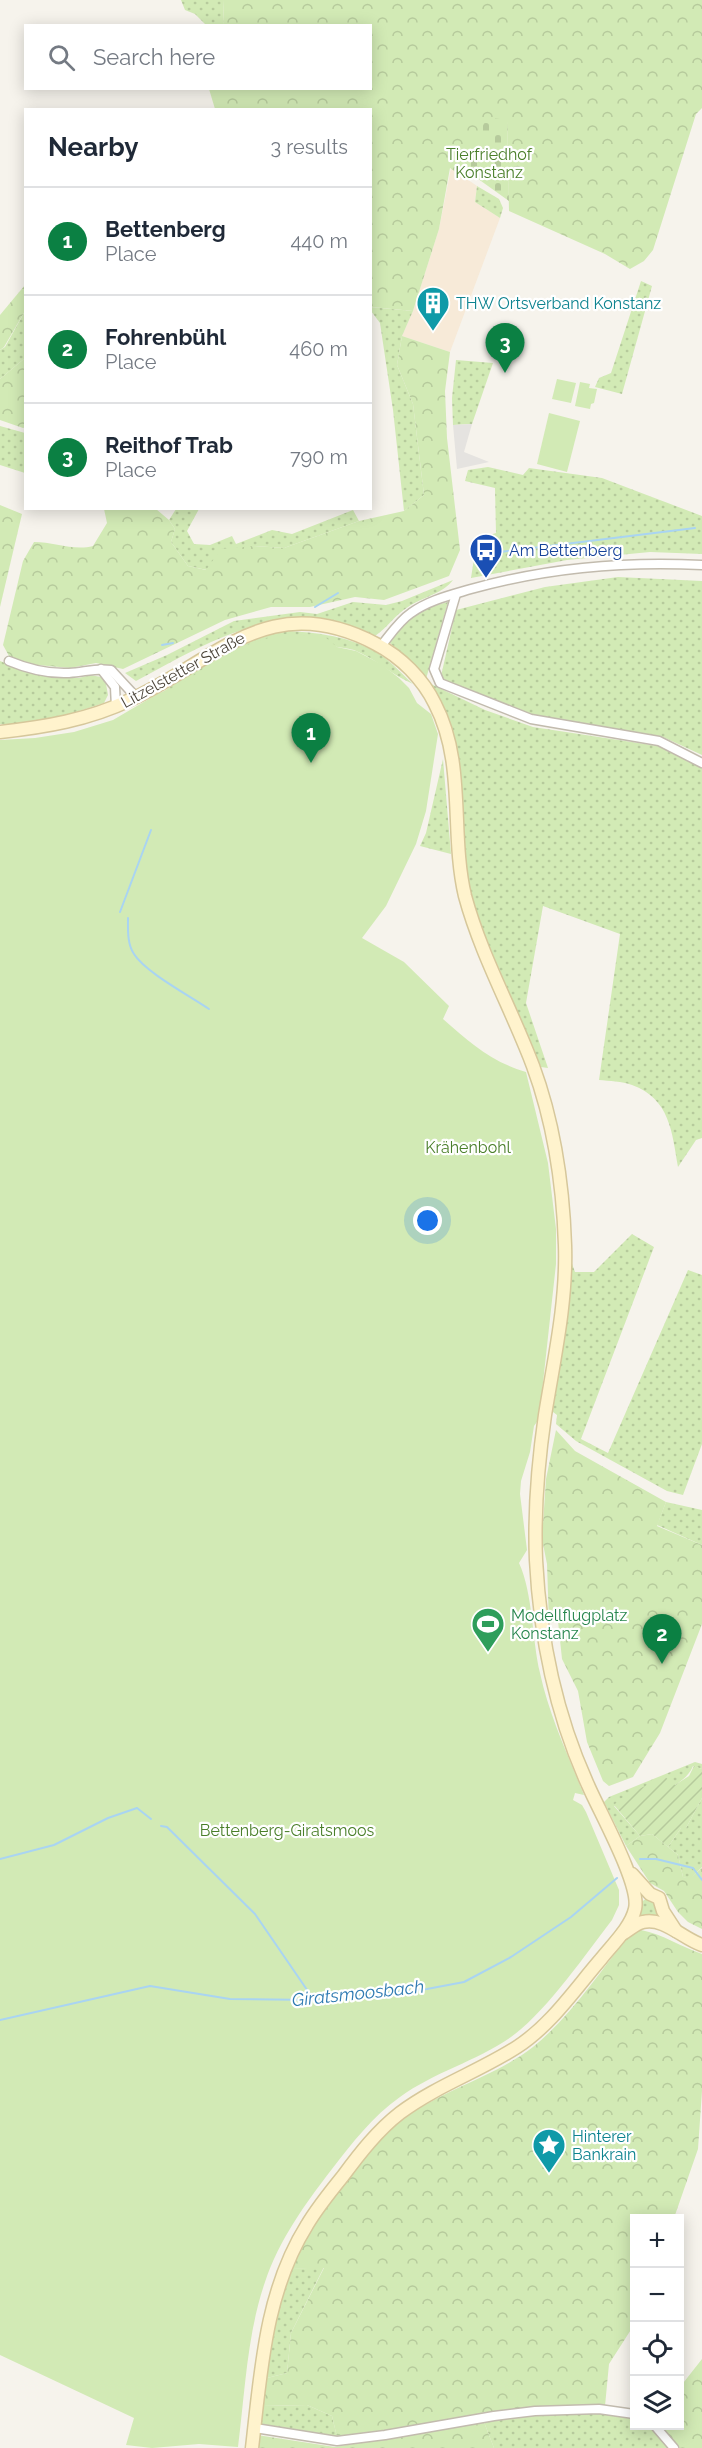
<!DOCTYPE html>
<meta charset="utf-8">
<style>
body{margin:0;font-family:Raleway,sans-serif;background:#f2f2f3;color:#1f2937}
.controls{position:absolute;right:18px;bottom:18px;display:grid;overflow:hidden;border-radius:0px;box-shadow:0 3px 15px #0003}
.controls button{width:54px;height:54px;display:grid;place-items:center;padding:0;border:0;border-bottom:2px solid #e0e1e3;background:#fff;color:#1f2937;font:30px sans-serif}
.you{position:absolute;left:428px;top:1221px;width:21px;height:21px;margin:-15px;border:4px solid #fff;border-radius:50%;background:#1a73e8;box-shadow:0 0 0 9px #1a73e833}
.badge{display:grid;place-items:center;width:39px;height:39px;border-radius:50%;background:#0b8043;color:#fff;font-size:20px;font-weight:700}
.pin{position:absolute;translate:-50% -50px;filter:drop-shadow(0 2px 3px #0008)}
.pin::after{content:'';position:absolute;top:32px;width:21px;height:18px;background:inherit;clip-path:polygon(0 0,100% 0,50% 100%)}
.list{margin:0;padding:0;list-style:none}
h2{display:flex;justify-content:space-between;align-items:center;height:78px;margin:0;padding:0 24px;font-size:26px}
h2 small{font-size:20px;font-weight:400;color:#747a83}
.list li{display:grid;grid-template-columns:39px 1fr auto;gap:18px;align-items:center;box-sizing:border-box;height:108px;padding:0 24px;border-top:2px solid #e0e1e3}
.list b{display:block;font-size:22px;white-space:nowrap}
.list p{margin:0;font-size:20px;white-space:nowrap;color:#747a83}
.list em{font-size:20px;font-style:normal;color:#747a83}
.icon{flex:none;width:33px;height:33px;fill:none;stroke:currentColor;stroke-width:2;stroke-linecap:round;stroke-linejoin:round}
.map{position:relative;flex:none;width:702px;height:2448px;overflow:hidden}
.search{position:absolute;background:#fff;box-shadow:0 3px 15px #0003;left:24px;top:24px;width:348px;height:66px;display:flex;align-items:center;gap:15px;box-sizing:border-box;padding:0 21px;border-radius:0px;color:#747a83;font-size:22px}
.panel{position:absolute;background:#fff;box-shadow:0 3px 15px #0003;left:24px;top:108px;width:348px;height:402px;border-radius:0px}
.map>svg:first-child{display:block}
.commercial{fill:#f7ead8}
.grass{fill:url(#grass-dots)}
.forest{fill:url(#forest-crowns)}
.cemetery{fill:url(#cemetery-stones)}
.park{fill:#d2eab5}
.garden{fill:url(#garden-furrows)}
.parking{fill:#e5e3e0}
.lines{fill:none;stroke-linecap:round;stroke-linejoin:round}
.stream{stroke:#a9d4f2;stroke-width:2}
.street-casing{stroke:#c2bbae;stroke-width:11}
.secondary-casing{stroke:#d6c79b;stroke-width:15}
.street{stroke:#fff;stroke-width:8}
.secondary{stroke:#fff3cd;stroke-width:12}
.labels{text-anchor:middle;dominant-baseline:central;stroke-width:4.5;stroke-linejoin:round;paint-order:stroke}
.park-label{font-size:16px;fill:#4a7f2a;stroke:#fff}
.culture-label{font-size:16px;fill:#0d838f;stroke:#fff;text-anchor:start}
.transit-label{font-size:16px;fill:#164399;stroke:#fff;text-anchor:start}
.street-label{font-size:16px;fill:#4b4439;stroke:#fff}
.leisure-label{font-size:16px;fill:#27864d;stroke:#fff;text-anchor:start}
.water-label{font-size:18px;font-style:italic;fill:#2e7ab2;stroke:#fff}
</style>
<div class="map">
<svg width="702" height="2448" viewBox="0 0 702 2448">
<defs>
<pattern id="grass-dots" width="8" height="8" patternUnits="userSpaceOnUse" patternTransform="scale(1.5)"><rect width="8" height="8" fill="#d2eab5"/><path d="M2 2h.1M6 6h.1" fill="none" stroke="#b6ca9c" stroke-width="1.8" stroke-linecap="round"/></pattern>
<pattern id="forest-crowns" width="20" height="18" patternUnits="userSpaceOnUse" patternTransform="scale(1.5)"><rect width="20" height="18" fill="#d2eab5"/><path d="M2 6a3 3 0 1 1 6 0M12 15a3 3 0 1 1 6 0" fill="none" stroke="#b6ca9c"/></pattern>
<pattern id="cemetery-stones" width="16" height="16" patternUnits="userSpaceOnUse" patternTransform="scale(1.5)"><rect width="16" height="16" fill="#d2eab5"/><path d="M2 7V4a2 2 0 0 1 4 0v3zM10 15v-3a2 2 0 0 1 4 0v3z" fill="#b6ca9c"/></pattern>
<pattern id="garden-furrows" width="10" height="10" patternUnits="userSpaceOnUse" patternTransform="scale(1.5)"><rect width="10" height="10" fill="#d2eab5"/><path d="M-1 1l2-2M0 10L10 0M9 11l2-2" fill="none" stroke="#b6ca9c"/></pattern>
</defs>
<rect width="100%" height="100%" fill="#f6f3ec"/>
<path class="commercial" d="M 451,168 L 477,186 L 475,202 L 500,218 L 450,352 L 402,336 L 413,311 L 439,229 Z"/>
<g class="grass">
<path d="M 181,0 L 223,0 L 224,25 L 206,25 L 195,14 L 185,10 Z"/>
<path d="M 477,186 L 499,199 L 503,208 L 500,218 L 475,202 Z"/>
<path d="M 641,281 L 652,286 L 622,394 L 595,387 L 599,378 L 611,373 Z"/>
<path d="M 370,307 L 413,311 L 402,336 L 397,365 L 413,404 L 424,495 L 404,511 L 393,410 L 380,323 L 371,311 Z"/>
<path d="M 25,311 L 25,358 L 0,379 L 0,350 L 5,347 Z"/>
<path d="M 456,360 L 493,363 L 472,424 L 453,425 L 452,398 Z"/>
<path d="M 0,426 L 25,433 L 25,473 L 0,465 Z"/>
<path d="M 488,467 L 523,475 L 529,468 L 602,478 L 702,516 L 702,554 L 650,552 L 567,560 L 471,578 L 477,539 L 496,533 L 495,488 L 465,481 L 468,470 Z"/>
<path d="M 176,509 L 199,509 L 187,531 L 194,544 L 210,545 L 232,536 L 236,544 L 272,530 L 292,534 L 353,510 L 359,521 L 284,548 L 254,546 L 207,570 L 188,566 L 171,542 L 175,529 L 169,520 Z"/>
<path d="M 618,577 L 702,581 L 702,755 L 663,737 L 531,716 L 443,682 L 441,676 L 456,610 L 545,587 Z"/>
<path d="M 453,580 C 444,593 421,598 408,607 C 395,615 387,628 375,636 C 284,595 215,638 136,681 L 125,673 L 167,655 L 234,621 L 300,612 L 317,614 L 353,602 L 386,605 L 402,601 Z"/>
<path d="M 448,602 L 426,679 L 412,662 L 390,643 C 401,616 422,609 448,602 Z"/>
<path d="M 290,631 C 323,633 358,638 385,658 C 395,666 404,676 413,684 C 392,675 376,659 354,650 C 347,648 338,647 330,646 L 139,707 L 233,647 L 261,636 Z"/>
<path d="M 0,661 L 34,674 L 79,678 L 90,675 L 101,677 L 106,684 L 108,695 L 104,703 C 71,714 35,726 0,724 Z"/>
<path d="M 431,684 L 485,710 L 533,727 L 658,746 L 702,767 L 702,1138 L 696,1140 L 678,1167 C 672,1132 670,1099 632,1085 C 622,1081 609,1081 599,1080 L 620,934 L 543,906 L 526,1003 L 548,1068 L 541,1067 L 478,920 L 469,889 L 443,710 Z"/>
<path d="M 443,759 L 451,854 L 420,846 L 426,833 Z"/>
<path d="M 632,1234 L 654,1247 L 581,1439 L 608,1453 L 688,1270 L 702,1275 L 702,1444 L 683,1495 L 667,1491 L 576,1441 L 556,1424 L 557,1415 L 549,1409 L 570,1258 L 575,1272 L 594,1272 Z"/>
<path d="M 666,1502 L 702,1510 L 702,1545 L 657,1525 Z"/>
<path d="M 695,1762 L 702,1764 L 702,1769 L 693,1766 C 683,1791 639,1798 614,1806 L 640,1836 L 626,1846 L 604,1802 L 609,1797 Z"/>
<path d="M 702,1798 L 702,1867 L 690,1879 L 683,1877 L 678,1855 L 668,1847 L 681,1828 L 686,1828 Z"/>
<path d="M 647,1898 L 655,1899 L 659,1913 L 657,1917 L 643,1918 C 638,1913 639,1909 640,1903 Z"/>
<path d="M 324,2267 L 291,2333 L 287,2373 L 263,2379 L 272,2331 L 291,2269 Z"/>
<path d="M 307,2405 L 332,2416 L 337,2437 L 261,2427 L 263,2406 Z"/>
<path d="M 605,2413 L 634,2417 L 634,2426 L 652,2426 L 671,2448 L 494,2448 L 484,2422 L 536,2415 Z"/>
</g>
<g class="forest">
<path d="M 223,0 L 702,0 L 702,108 L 696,114 L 653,250 L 644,261 L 630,269 L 605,254 L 509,211 L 507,121 L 463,177 L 450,168 L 439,229 L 413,311 L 371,307 L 370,110 L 215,109 L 209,89 L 370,88 L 370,26 L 224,25 Z"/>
<path d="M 25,285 L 25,311 L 4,347 L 0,350 L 0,315 Z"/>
<path d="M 402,336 L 450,352 L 445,391 L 447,438 L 460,550 L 449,576 L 384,600 L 355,597 L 310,607 L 271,607 L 225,620 L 123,669 L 96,663 L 70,668 L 27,664 L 9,656 L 3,645 L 23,561 L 34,542 C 54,542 74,551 93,546 L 107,523 L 104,509 L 156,509 L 169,520 L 175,529 L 171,542 L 188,566 L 206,570 L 221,549 L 254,546 L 284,548 L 359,521 L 404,511 L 424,495 L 413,404 L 397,365 Z"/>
<path d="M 25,358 L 26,427 L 23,428 L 0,420 L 0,379 Z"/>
<path d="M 0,505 L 22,514 L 0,607 Z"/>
<path d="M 556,1430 L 575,1451 L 666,1502 L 657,1526 L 702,1545 L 702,1624 L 660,1733 L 633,1777 L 609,1786 L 603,1781 L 587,1742 L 578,1691 L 562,1659 L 558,1621 L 549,1623 L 547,1564 L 542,1539 L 546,1479 Z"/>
<path d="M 652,1834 L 678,1855 L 683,1877 L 690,1878 L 702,1868 L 702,1929 L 688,1922 L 678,1912 L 664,1891 L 650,1883 L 626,1846 L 640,1836 Z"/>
<path d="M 641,1930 C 663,1934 681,1947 702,1954 L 702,2091 L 698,2149 L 674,2218 L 634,2218 L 634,2325 L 609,2364 L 605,2406 C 569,2407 531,2406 495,2411 C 442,2419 390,2432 337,2437 L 332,2416 L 307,2405 L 263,2406 L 263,2379 L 287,2373 L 291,2333 L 324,2268 L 291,2269 C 313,2221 362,2150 405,2118 C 444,2089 494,2077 533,2047 C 570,2017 598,1974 628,1937 L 634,1931 Z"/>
<path d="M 702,2359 L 702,2448 L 676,2448 L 660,2426 L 680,2426 L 680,2387 Z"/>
<path d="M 484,2422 L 494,2448 L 256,2448 L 257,2435 L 335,2447 Z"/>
</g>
<path class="cemetery" d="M 486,117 L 507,120 L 509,201 L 467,171 Z"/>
<g class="park">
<path d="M 557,379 L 576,383 L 571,403 L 552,399 Z"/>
<path d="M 580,382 L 590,384 L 589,388 L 597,389 L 594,403 L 591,404 L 590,409 L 575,406 Z"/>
<path d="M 549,413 L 580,421 L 567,472 L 537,464 Z"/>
<path d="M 281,634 L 324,636 L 337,647 L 356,651 L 381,664 L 399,678 L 409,688 L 417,703 L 431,714 L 438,734 L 426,811 L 416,844 L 386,906 L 362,938 L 404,962 L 449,1006 L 443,1019 C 471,1043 489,1061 526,1072 L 548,1163 L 556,1229 L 556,1264 L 539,1419 L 534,1426 L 530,1452 L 521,1481 L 520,1494 L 527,1550 L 519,1563 C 533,1593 532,1640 540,1673 C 549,1715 568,1755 584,1795 L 575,1793 L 573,1800 L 582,1805 L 586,1812 L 619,1890 L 619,1905 L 612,1920 C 585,1955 546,2012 511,2037 C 477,2061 434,2072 400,2097 C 373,2116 352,2143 332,2169 C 305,2204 279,2240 265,2282 C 247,2334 245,2392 238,2447 L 199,2444 L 152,2448 L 126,2445 L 134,2418 L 0,2355 L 0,740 L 35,738 L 74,732 L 113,720 L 159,693 L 175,688 L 215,661 L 240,647 Z"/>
</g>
<path class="garden" d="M 694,1766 L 702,1769 L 702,1798 L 686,1828 L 681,1828 L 668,1847 L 652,1834 L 640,1836 L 614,1805 L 620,1799 L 664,1776 L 675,1785 L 689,1776 Z"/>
<path class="parking" d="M 472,424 L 464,452 L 489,462 L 457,469 L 453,425 Z"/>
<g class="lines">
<g class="stream">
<path d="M 476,555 L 695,528"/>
<path d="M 315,607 L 338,593"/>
<path d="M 162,645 L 173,643"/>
<path d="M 120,912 L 151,830"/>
<path d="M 128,918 C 128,929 127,944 134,954 C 145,972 190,996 209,1009"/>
<path d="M 161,1826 L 167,1827 L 255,1914 L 314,2000"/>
<path d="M 0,1859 L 54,1845 L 108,1818 L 137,1808 L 151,1819"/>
<path d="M 640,1859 L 656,1859 L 693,1868 L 702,1880"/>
<path d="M 0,2020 L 150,1986 L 230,1999 L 314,2000 L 427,1989 L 464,1982 L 511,1957 L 571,1917 L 617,1878"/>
</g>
<g class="street-casing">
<g id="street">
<path d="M 456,594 L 434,669 L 440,683 L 531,719 L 659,741 L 702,763"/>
<path d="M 381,646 C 390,635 399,621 411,613 C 429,600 451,595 471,589 C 546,568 624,561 702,565"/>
<path d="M 9,661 C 28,669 47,674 69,673 C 85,672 95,668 111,670 L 136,697"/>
<path d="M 101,669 L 115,687 L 116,707"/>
<path d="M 655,2426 L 674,2448"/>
<path d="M 255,2428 L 337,2441 L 385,2435 L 494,2416 L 535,2411 L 599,2409 L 634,2414"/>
</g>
</g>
<g class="secondary-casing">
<g id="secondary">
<path d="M 0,732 C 45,727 88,720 130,700 C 217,660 270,588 376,644 C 401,657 423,679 435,704 C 466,763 450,833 465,896 C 481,955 511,1008 533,1066 C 554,1123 563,1184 565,1245 C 567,1302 554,1359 545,1415 C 538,1463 534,1512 536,1560 C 540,1637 556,1715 588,1785 C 599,1811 641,1885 635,1909 C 631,1927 612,1945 601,1959 C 575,1989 551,2025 517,2047 C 480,2071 436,2086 400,2113 C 378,2130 360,2153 343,2176 C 330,2192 317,2208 307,2225 C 265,2292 261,2371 252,2448"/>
<path d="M 632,1874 L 650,1894 L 659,1898 L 663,1911 L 676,1931"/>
<path d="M 622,1934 C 628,1931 636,1923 643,1922 C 664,1917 683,1939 702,1945"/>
</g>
</g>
<use href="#street" class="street"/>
<use href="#secondary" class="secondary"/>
</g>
<defs>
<g id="building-pin" transform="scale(1.725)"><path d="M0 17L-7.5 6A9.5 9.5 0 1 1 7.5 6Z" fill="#0f9aa8" stroke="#fff"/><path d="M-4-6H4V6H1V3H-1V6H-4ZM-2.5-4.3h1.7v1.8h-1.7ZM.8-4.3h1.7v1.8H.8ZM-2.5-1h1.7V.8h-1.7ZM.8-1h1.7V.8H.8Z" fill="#fff"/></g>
<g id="bus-pin" transform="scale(1.725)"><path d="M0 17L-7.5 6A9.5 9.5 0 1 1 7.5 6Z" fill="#1a4fb4" stroke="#fff"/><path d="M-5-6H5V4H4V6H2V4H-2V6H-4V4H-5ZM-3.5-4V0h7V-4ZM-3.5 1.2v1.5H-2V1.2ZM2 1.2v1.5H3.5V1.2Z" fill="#fff"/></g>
<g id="stadium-pin" transform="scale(1.725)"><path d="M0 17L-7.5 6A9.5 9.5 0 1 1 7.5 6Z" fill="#2e9e5b" stroke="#fff"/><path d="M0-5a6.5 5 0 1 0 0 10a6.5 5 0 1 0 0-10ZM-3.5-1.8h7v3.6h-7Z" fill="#fff"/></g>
<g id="sight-pin" transform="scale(1.725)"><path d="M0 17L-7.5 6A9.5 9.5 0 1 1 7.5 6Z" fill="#0f9aa8" stroke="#fff"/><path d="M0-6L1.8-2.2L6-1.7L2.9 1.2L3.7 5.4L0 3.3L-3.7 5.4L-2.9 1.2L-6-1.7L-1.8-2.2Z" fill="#fff"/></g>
</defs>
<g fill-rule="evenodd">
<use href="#building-pin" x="433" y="303"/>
<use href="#bus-pin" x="486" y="550"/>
<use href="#stadium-pin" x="488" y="1624"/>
<use href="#sight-pin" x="549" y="2145"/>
</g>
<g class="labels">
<g class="park-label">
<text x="489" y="154">Tierfriedhof<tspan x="489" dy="18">Konstanz</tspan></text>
<text x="468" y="1147">Krähenbohl</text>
<text x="287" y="1830">Bettenberg-Giratsmoos</text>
</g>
<g class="culture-label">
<text x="456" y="303">THW Ortsverband Konstanz</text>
<text x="572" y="2136">Hinterer<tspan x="572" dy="18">Bankrain</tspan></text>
</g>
<g class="transit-label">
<text x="509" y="550">Am Bettenberg</text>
</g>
<g class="street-label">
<text transform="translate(183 670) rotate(-29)">Litzelstetter Straße</text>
</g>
<g class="leisure-label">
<text x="511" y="1615">Modellflugplatz<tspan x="511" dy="18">Konstanz</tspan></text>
</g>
<g class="water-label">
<text transform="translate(358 1993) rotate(-6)">Giratsmoosbach</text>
</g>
</g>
</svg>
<div class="controls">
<button>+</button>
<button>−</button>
<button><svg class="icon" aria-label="locate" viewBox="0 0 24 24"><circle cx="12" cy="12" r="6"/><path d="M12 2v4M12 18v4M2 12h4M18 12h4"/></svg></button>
<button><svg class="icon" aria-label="layers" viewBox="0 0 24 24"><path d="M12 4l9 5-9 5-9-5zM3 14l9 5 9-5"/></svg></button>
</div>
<div class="you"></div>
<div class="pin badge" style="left:311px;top:763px">1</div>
<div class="pin badge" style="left:662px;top:1664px">2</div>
<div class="pin badge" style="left:505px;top:373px">3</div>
<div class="search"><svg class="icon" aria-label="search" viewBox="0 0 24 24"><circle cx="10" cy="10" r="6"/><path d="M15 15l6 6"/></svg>Search here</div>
<section class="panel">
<h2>Nearby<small>3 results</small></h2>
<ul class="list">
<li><span class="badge">1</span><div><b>Bettenberg</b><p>Place</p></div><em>440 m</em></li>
<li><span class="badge">2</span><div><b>Fohrenbühl</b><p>Place</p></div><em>460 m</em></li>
<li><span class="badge">3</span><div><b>Reithof Trab</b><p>Place</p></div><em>790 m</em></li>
</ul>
</section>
</div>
